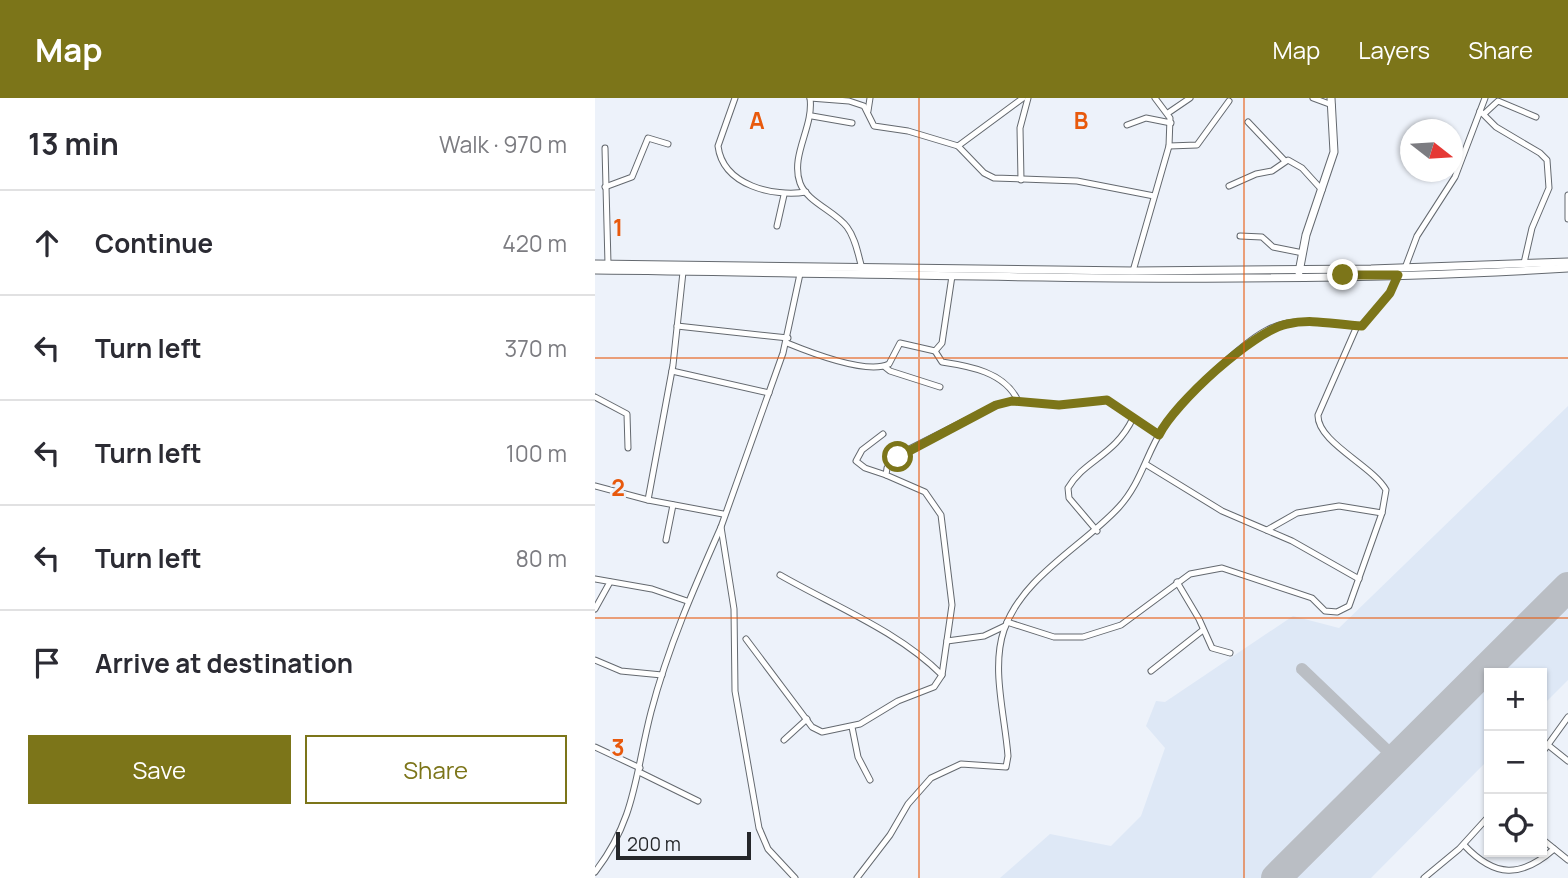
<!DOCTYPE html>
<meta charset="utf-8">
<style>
body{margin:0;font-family:Manrope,sans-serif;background:#f2f2f3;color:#2b2b33}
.controls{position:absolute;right:21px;bottom:21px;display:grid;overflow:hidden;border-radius:0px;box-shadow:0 2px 5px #0004}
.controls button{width:63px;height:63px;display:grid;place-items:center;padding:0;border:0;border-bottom:2px solid #e1e1e2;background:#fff;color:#2b2b33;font:35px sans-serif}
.compass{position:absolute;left:805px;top:21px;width:63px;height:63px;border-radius:50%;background:#fff;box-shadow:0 2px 5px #0004;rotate:107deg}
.scale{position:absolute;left:21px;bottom:18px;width:135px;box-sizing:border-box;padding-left:7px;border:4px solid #25272a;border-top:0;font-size:19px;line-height:24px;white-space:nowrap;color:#25272a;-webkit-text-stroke:5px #edf2fa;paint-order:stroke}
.stop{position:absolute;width:21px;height:21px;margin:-16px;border:5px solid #7c7519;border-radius:50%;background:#fff}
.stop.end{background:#7c7519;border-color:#fff;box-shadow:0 2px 7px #0008}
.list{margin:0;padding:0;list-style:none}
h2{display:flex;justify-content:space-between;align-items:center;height:91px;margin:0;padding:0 28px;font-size:30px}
h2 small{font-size:23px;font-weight:400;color:#7c7c81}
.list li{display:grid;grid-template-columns:46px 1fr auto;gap:21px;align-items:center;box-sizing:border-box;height:105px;padding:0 28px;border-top:2px solid #e1e1e2}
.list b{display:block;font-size:26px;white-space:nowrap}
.list em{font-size:23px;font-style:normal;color:#7c7c81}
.actions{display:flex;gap:14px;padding:21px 28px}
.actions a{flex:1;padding:16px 0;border:2px solid #7c7519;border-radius:0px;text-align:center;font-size:24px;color:#7c7519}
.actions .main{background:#7c7519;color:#fff}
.icon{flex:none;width:38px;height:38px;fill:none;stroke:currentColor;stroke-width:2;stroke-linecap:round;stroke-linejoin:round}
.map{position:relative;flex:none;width:973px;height:780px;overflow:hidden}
header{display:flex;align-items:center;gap:42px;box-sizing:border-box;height:98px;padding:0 35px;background:#7c7519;color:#fff}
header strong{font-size:33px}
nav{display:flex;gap:38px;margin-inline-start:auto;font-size:24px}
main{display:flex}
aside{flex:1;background:#fff}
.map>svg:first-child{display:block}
.built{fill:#dee8f6}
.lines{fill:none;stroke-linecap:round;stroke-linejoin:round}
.taxiway{stroke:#babec4;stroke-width:12}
.runway{stroke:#babec4;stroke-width:30}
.minor-casing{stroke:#64696f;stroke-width:7}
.major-casing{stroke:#64696f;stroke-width:9}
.minor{stroke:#fff;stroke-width:5}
.major{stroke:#fff;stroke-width:7}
.route{stroke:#7c7519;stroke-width:9}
.grid{fill:none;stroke:#e8590c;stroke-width:2;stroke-opacity:0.55}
.grid-label{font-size:23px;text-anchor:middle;font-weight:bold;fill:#e8590c;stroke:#edf2fa;stroke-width:5;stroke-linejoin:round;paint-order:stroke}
</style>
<header>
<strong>Map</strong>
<nav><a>Map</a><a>Layers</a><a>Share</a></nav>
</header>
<main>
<aside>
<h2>13 min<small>Walk · 970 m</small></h2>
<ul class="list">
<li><svg class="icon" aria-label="ahead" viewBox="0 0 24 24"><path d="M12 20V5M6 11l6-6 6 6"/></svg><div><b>Continue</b></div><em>420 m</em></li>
<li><svg class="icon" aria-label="left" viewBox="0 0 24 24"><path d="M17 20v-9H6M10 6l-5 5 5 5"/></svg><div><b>Turn left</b></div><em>370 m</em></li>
<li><svg class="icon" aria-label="left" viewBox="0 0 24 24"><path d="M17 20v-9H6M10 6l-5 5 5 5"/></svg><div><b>Turn left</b></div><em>100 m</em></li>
<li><svg class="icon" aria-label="left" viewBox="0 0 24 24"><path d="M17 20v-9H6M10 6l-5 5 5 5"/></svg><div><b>Turn left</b></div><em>80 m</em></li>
<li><svg class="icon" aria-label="arrive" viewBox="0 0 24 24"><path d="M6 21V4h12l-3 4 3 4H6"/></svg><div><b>Arrive at destination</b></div></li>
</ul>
<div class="actions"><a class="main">Save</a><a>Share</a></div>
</aside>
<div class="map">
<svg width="973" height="780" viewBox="0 0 973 780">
<rect width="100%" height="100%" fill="#edf2fa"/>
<path class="built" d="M 973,308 L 973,582 L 947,608 L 947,575 L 894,575 L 894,661 L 776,780 L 405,780 L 455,736 L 516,748 L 546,718 L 570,650 L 551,628 L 561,603 L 570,604 L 698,518 L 744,530 Z"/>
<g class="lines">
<path class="taxiway" d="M 707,571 L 801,661"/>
<path class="runway" d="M 681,780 L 973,489"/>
<g class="minor-casing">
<g id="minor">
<path d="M 140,0 L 123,48 C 128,88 179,99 211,94"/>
<path d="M 215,0 L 254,3 L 269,8 L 279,28 L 313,33 L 363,48 L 428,0"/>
<path d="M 215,0 C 219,29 195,57 205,85 C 212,104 240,113 252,129 C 261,141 263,157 267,170"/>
<path d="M 718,0 L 737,7"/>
<path d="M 273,13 L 275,0"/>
<path d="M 885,13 L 901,29 L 945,55 L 952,62 L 954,90 L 937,130 L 929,165"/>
<path d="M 573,15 L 595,0"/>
<path d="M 889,16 L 903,3 L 941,19"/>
<path d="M 217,18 L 257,25"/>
<path d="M 653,24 L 690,63"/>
<path d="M 532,27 L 551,20 L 576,25"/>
<path d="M 363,48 L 389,75 L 399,80 L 482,83 L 559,98"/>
<path d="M 574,48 L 602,47 L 634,3"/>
<path d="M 10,50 L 13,166"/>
<path d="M 426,82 L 425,30 L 433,0"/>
<path d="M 634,88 L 661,76 L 677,73 L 693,62 L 707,70 L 727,92"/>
<path d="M 10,89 L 37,79 L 53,40 L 73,46"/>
<path d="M 973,97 L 973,121"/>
<path d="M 182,128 L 189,97"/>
<path d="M 645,138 L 667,139 L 678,149 L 708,155"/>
<path d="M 810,170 L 822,138 L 860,79 L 890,0"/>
<path d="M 538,173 L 574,48 L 575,20 L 560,0"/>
<path d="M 88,174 L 78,267 L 53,402 L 128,416"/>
<path d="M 82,228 L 193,240"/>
<path d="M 192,245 C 214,254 272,277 294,266 L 305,245 L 340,253 L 347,245 L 357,178"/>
<path d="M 340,253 L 347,264 C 374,268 410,274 423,303"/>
<path d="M 290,269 L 295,273 L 345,289"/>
<path d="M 77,273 L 174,295"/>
<path d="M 0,299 L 32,316 L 33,350"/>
<path d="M 288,336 L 267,352 L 261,363 L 270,370 L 291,377"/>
<path d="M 552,367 L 627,413 L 697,443 L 764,481"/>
<path d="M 0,388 L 53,402"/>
<path d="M 672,432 L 702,415 L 744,408 L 787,415"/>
<path d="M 502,433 L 474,400 L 473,390 C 489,362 520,358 538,320"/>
<path d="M 71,442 L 78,407"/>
<path d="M 185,477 C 239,508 303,533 347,577"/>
<path d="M 0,481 L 57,491 L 92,503"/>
<path d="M 582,484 L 604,521 L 617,550 L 635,555"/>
<path d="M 0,511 L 15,484"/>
<path d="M 412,524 L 459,539 L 488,539 L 526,527 L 595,476 L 627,470 L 717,500 L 730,513 L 742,514 L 754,508 L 787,415 L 791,392 C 778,368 722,344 723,317 L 762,228"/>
<path d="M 151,541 L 217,629 L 227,634 L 265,626 L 303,603 L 339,589 L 347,577 L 357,507 L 346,417 L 330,394 L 291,377 L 292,370 L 314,351 L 401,307 L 417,303 L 464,307 L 512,302 L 564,337"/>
<path d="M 352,543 L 389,538 L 410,528"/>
<path d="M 0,562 L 26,573 L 67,577"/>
<path d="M 556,573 L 608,532"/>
<path d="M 257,629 L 263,659 L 275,682"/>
<path d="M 189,642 L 212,621"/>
<path d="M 953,647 L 973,663"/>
<path d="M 0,649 L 45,670"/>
<path d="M 947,655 L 973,619"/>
<path d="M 44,674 L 103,703"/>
<path d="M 947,741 L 973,762"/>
<path d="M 869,747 C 900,780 926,780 959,751"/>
<path d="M 0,774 C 41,721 40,676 56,614 C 73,549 99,490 126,429"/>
<path d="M 200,780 L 173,751 L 164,730 L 140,593 L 139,511 L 126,429 L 188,255 L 205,176"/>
<path d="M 262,780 L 295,737 L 313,706 L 336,680 L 366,666 L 411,669 L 413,658 C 410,618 396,570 409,532 C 427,479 487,449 524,409 C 546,385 551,356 568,330 C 585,304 645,246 672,232 C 702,216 736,227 767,228 L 795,195 L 803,177"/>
<path d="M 829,780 L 864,751 L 894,718"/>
</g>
</g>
<g class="major-casing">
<g id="major">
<path d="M 0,166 L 538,173 L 776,171 L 973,164"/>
<path d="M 0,172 C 324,175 649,190 973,170"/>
<path d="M 704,174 L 711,137 L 739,54 L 736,0"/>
</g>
</g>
<use href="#minor" class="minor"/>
<use href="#major" class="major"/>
</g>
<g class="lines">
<path class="route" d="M 303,359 L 401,307 L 417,303 L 464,307 L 512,302 L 564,337 C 579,306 658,233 692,226 C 718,220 741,227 767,228 L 795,195 L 803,177 L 748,177"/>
</g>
<path class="grid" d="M 324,0 L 324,780M 649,0 L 649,780M 0,260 L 973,260M 0,520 L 973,520"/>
<g class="grid-label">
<text x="162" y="31">A</text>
<text x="486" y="31">B</text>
<text x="23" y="138">1</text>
<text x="23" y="398">2</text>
<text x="23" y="658">3</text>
</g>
</svg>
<div class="controls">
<button>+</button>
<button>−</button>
<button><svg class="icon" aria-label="locate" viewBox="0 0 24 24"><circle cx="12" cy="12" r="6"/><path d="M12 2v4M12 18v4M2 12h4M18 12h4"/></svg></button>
</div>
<svg class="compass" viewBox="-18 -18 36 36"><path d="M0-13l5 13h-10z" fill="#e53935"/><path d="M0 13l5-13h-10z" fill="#7c7c81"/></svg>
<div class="scale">200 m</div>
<div class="stop" style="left:303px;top:359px"></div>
<div class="stop end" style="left:748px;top:177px"></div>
</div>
</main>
